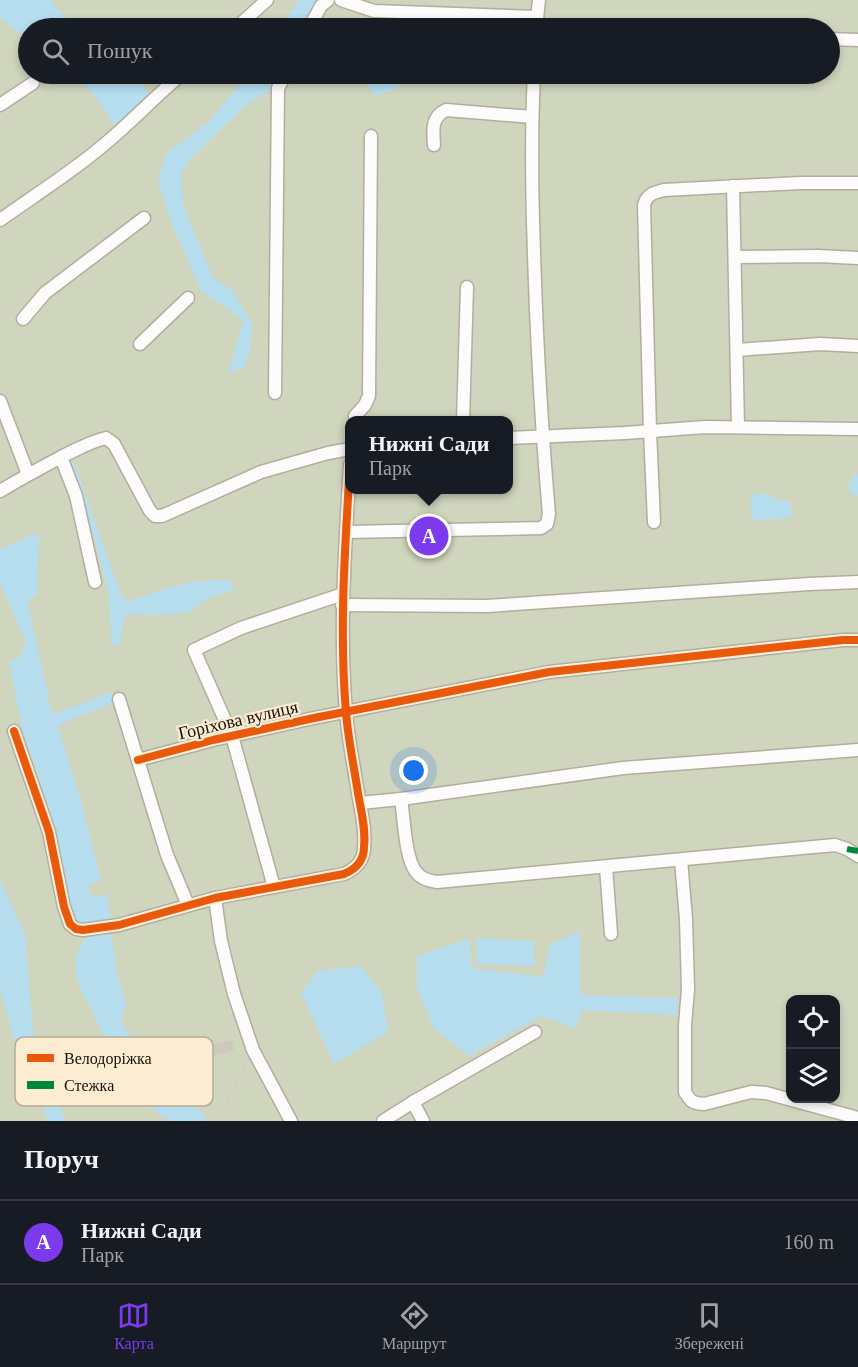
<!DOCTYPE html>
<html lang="uk">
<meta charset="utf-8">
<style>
body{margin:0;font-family:"Times New Roman",serif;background:#242831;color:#f1f3f6}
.controls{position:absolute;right:18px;bottom:18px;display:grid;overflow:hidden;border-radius:12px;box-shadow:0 3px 9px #0003}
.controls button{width:54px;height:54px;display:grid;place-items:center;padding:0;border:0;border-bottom:2px solid #363941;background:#171b24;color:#f1f3f6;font:30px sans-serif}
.you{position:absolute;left:414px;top:771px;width:21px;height:21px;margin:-15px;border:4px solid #fff;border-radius:50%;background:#1a73e8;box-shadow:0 0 0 9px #1a73e833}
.badge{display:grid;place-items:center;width:39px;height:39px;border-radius:50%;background:#7c3aed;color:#fff;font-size:20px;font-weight:700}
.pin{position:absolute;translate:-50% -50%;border:3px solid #fff;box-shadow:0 2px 6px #0006}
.popup{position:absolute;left:345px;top:416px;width:168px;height:78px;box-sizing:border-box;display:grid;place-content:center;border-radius:12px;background:#171b24;filter:drop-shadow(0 2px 4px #0005);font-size:20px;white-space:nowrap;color:#9ea1a6}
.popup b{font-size:22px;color:#f1f3f6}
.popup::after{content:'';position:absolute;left:50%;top:100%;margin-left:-12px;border:12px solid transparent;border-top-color:#171b24}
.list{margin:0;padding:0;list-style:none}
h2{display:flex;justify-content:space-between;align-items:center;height:78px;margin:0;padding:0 24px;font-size:26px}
h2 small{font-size:20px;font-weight:400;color:#9ea1a6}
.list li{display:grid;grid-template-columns:39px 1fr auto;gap:18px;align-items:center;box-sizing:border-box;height:84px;padding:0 24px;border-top:2px solid #363941}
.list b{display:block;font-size:22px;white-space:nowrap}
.list p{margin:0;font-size:20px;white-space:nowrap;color:#9ea1a6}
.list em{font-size:20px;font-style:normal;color:#9ea1a6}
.icon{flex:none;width:33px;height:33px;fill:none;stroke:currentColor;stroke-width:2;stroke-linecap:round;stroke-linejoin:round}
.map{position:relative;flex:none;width:858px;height:1121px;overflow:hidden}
.search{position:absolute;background:#171b24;box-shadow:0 3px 9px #0003;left:18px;right:18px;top:18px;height:66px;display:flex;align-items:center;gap:15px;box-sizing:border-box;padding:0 21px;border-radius:33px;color:#9ea1a6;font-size:22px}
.sheet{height:162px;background:#171b24}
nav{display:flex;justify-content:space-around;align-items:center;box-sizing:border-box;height:84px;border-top:2px solid #363941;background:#171b24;font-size:16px;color:#9ea1a6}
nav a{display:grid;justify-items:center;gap:3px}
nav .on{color:#7c3aed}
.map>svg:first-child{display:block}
.green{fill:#d0d5bd;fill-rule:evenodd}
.water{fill:#b6deef}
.building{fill:#cfc8bd}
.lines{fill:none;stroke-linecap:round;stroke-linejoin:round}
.minor-casing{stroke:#b3aca1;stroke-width:15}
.path{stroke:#ceccc8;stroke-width:1.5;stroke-dasharray:6 3;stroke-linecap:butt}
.minor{stroke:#fdfcfa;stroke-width:12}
.quiet{stroke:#00873e;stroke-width:6;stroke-dasharray:12 6;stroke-linecap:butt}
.cycleway-casing{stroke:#fbecd2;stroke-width:11}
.cycleway{stroke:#e8590c;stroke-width:8}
.labels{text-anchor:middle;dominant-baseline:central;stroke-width:4.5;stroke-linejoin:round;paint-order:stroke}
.street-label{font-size:18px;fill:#161108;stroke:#fbecd2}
.key{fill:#fbecd2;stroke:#b6aa95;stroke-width:1.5}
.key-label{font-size:16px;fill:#161108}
</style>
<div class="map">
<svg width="858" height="1121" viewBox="0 0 858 1121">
<rect width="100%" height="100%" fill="#f2e9db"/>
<path class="green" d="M 0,0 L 858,0 L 858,1121 L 0,1121 ZM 28,28 L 830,28 L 830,74 L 28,74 ZM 350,420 L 508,420 L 508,490 L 350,490 ZM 790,1000 L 836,1000 L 836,1098 L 790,1098 Z"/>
<g class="water">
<path d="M 0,0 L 51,0 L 59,11 L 82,28 L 28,28 L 28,39 L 0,18 Z"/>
<path d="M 299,0 L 321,0 L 306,28 L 279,28 Z"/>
<path d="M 71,74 L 133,74 L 152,98 L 118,130 L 95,96 Z"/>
<path d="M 248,74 L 283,74 L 276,87 L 246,105 L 191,158 L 180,176 L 184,207 L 213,277 L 233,291 L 252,324 L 250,349 L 244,368 L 229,372 L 243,320 L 201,291 L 169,217 L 158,180 L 166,154 L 209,121 Z"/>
<path d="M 364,74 L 408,74 L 394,90 L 376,95 L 371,91 Z"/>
<path d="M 72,457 L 122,597 L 129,601 L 166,588 L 198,581 L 229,579 L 234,591 L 209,597 L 188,613 L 155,615 L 125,614 L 119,646 L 112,645 L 108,591 L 86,506 L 68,459 Z"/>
<path d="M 858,474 L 858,495 L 851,494 L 848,486 L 854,475 Z"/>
<path d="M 769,493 C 773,502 776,498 784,500 C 787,501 789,503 791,504 L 791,518 L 753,520 L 751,517 L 751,495 Z"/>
<path d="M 33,534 L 39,535 L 37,594 L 28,602 L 52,715 L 111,692 L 116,702 L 58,725 L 82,804 L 101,881 L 88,884 L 91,897 L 107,895 L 111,921 L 80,925 L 74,921 L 68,910 L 56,840 L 45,796 L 21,725 L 9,661 L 19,658 L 26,642 L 0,583 L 0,550 Z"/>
<path d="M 0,880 L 25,934 L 33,1031 L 65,1121 L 47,1121 L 46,1114 L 16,1045 L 0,989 Z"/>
<path d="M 580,931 L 580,995 L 678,998 L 677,1015 L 583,1010 L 575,1029 L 542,1016 L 469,1056 L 434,1029 L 417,988 L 417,956 L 469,939 L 472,968 L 544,977 L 549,945 Z"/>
<path d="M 98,935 L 111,935 L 118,975 L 126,1004 L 121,1021 L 132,1037 L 136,1051 L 181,1045 L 194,1070 L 178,1078 L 184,1098 L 206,1115 L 202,1121 L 170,1121 L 154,1109 L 137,1073 L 123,1052 L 108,1048 C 104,1037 99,1025 94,1014 C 89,1003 82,995 79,984 C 74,971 74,944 89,937 C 91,936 96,936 98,935 Z"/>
<path d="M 476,938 L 534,941 L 534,966 L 477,964 Z"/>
<path d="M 361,966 L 382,993 L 388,1032 L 334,1064 L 301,993 L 317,971 Z"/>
</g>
<path class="building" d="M 232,1040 L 234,1050 L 212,1056 L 209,1046 Z"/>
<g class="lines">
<g class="minor-casing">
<g id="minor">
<path d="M 341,0 L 374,11 L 537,17"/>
<path d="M 236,28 L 267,0"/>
<path d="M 309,28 L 321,6 L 328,0"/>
<path d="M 536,28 L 539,0"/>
<path d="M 830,39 L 858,40"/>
<path d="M 0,105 L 33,83"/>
<path d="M 434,145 C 433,130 431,117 446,110 L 532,117"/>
<path d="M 733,186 L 738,427"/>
<path d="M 0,220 C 38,193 78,168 113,137 C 137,116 158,94 182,74"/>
<path d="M 735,257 L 818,256 L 858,258"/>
<path d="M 23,319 L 45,293 L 144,218"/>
<path d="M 140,344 L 188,298"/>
<path d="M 737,350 L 820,344 L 858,346"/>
<path d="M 275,393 L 278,88 L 286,74"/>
<path d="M 0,401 L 28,474"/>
<path d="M 356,420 L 355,416 L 365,405 L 369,396 L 371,136"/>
<path d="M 463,420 L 467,287"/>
<path d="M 508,438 L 625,433 L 705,427 L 858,429"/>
<path d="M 61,457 L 76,496 L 95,582"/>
<path d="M 0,491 C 22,478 44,466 67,454 C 80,448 92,441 106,438 L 114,444 L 150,511 L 155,516 L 162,516 L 261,472 L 328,453 L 350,449"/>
<path d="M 654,522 L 650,431 L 644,205 C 647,194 653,193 664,190 L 800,183 L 858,183"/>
<path d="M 346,532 L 541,528 L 547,524 L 549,514 C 543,446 539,378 536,310 C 533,231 530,152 534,74"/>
<path d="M 342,605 L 487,606 L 809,584 L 858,582"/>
<path d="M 119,699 L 167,855 L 188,905"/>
<path d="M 14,731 L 49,832 L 64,907 L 70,924 L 76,929 L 83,930 L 119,925 L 215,898 L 344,874 C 356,869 364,860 364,847 C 366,829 361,811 358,793 C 354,766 348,739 346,712 C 339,630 345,547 350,465"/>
<path d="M 138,760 L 213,740 L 314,718 L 549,672 L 843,640 L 858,640"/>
<path d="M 401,799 C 404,817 405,859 416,872 C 421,879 429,881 437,882 L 835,845 L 847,849 L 858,856"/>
<path d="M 360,803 L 401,799 L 623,768 L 858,750"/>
<path d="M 681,860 L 686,919 L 688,989 L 685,1025 L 685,1092 C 691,1102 692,1103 704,1104 L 751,1092 L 766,1093 L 858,1118"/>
<path d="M 606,867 L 611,934"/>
<path d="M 274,887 L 232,736 L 194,650 L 241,628 L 343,594"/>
<path d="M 215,898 L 221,941 L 234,994 L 253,1050 L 291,1121"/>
<path d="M 413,1102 L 423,1121"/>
<path d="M 383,1121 L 413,1102 L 535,1032"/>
</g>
</g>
<path class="path" d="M 219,1121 L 247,1062"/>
<use href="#minor" class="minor"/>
<path class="quiet" d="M 847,849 L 858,851"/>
<g class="cycleway-casing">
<g id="cycleway">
<path d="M 14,731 L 49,832 L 64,907 L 70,924 L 76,929 L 83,930 L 119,925 L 215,898 L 344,874 C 356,869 364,860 364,847 C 366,829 361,811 358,793 C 354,766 348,739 346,712 C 339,630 345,547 350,465"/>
<path d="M 138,760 L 213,740 L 314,718 L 549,672 L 843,640 L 858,640"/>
</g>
</g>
<use href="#cycleway" class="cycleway"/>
</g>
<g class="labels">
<g class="street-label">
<text transform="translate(238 720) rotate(-13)">Горіхова вулиця</text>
</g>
</g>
<rect x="15" y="1037" width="198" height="69" rx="9" class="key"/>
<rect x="27" y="1054" width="27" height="8" fill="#e8590c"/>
<rect x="27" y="1081" width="27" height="8" fill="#00873e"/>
<g class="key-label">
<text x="64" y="1064">Велодоріжка</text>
<text x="64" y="1091">Стежка</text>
</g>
</svg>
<div class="controls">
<button><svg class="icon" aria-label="locate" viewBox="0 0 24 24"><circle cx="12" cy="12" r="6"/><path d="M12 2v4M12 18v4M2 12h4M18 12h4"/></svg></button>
<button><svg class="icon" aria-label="layers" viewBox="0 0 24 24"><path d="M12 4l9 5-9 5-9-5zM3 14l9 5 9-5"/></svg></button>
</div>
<div class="you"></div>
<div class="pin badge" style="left:429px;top:536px">A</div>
<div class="popup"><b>Нижні Сади</b>Парк</div>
<div class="search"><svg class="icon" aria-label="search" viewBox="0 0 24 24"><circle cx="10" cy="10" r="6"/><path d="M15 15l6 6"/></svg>Пошук</div>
</div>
<section class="sheet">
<h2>Поруч<small></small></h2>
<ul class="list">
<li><span class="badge">A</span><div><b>Нижні Сади</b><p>Парк</p></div><em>160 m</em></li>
</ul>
</section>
<nav>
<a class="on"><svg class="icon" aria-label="map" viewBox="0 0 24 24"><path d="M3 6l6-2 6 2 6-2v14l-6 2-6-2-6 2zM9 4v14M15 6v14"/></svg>Карта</a>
<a><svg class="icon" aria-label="directions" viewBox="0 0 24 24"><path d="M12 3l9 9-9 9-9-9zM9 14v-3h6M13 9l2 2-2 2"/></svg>Маршрут</a>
<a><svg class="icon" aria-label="saved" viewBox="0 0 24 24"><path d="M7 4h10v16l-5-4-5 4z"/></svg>Збережені</a>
</nav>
